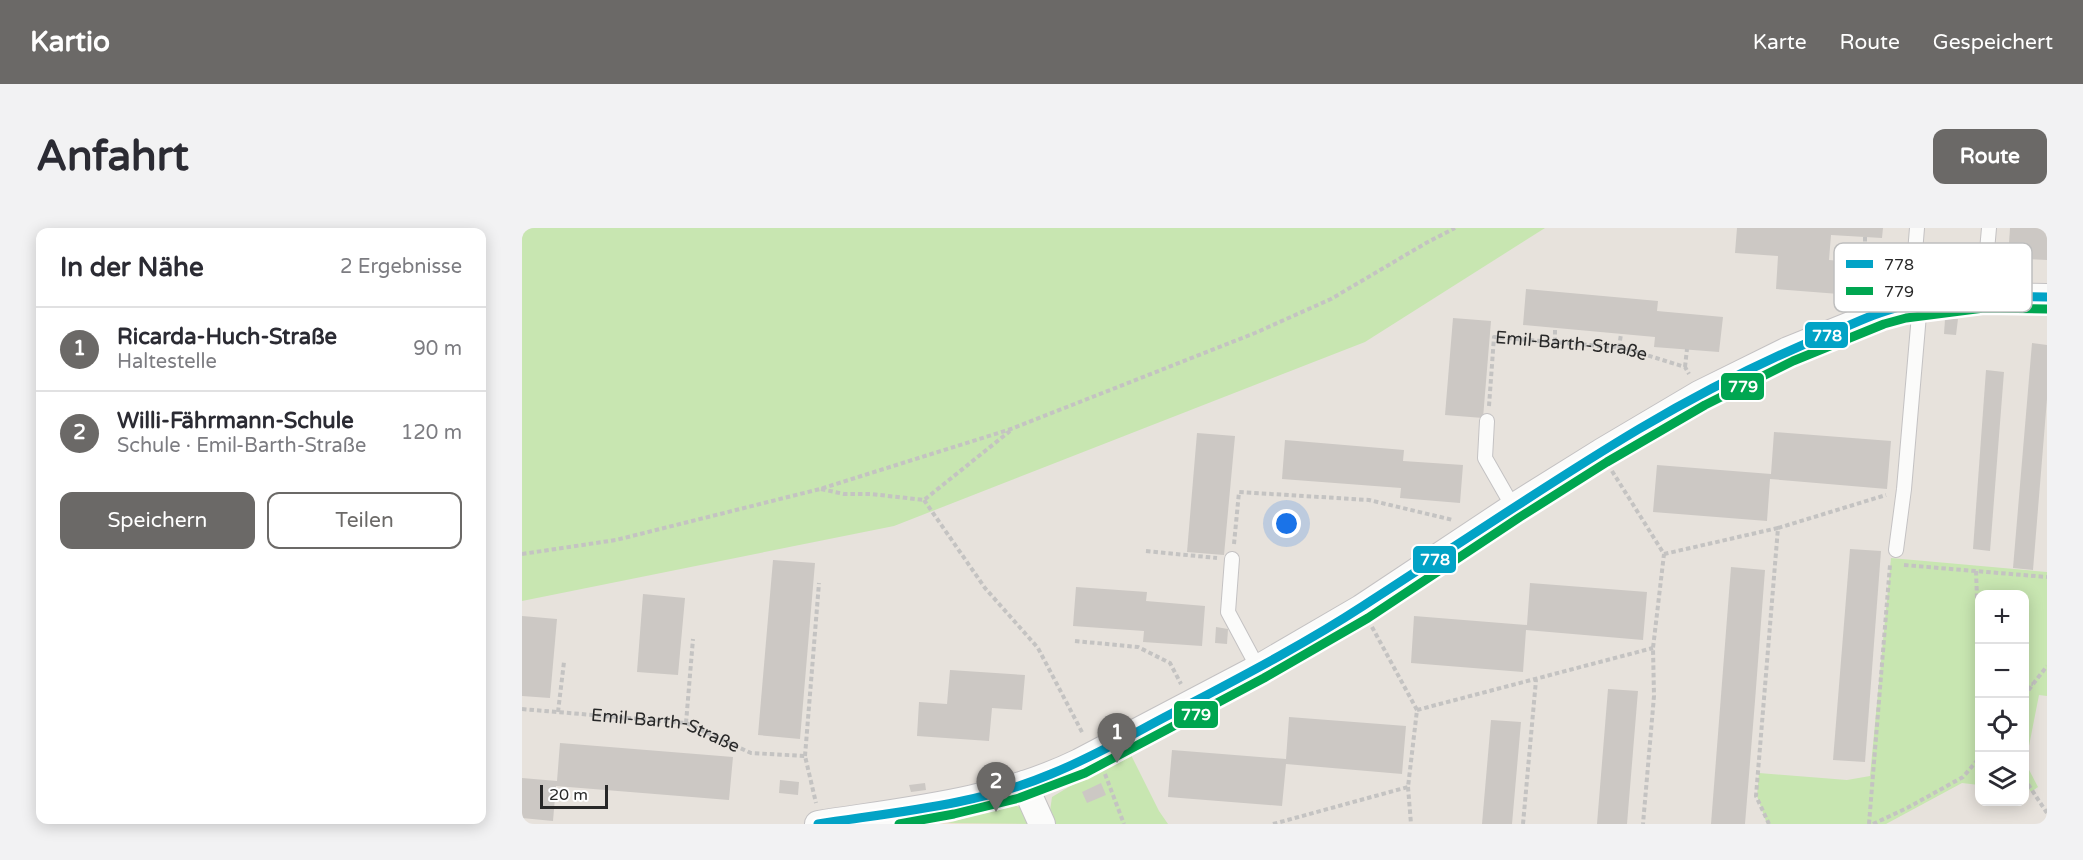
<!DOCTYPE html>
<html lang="de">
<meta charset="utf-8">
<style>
body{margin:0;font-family:"Varela Round",sans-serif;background:#f2f2f3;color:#2b2b33}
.controls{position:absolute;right:18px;bottom:18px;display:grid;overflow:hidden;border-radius:12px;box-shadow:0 3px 15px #0003}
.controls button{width:54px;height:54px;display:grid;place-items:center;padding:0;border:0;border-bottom:2px solid #e1e1e2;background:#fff;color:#2b2b33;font:30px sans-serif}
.scale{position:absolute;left:18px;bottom:15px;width:68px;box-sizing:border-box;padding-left:6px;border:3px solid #282828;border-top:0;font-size:16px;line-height:21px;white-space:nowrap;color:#282828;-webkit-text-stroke:4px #fff;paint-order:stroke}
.you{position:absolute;left:765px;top:296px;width:21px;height:21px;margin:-15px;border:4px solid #fff;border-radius:50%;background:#1a73e8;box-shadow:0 0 0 9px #1a73e833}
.badge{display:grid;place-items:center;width:39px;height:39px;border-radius:50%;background:#6b6967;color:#fff;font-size:20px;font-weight:700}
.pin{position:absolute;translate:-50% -50px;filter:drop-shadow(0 2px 3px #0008)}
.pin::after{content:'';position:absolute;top:32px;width:21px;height:18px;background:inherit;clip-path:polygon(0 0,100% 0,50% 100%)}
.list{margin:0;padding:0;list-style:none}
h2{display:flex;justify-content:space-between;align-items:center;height:78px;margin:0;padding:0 24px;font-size:26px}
h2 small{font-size:20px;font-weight:400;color:#7c7c81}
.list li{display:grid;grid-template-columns:39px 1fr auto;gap:18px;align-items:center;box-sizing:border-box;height:84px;padding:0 24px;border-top:2px solid #e1e1e2}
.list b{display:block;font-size:22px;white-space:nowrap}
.list p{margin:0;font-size:20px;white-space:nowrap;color:#7c7c81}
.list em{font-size:20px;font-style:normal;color:#7c7c81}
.actions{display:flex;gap:12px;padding:18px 24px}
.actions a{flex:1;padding:14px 0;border:2px solid #6b6967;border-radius:12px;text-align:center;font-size:21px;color:#6b6967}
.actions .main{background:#6b6967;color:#fff}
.icon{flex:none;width:33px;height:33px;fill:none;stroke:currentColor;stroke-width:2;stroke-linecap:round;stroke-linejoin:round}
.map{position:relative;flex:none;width:1525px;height:596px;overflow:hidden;border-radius:12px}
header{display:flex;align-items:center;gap:36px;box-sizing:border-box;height:84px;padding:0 30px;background:#6b6967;color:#fff}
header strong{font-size:28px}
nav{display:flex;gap:33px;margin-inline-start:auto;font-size:21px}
.intro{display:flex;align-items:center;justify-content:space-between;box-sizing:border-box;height:144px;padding:0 36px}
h1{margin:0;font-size:42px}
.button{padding:15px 27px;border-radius:12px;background:#6b6967;color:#fff;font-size:21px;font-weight:700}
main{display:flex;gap:36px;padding:0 36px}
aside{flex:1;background:#fff;border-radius:12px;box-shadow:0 3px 15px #0003}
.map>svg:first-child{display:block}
.education{fill:#ece1cf}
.green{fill:#c8e6b1}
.building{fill:#ccc8c4}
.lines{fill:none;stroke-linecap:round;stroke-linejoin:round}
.lane-casing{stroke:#c4c2c3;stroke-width:16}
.street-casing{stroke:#c4c2c3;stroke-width:28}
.path{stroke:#c4c3c2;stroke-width:4;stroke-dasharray:4.5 3;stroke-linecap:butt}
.lane{stroke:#fbfbfa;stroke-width:14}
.street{stroke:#fbfbfa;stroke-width:26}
.bus-1-casing{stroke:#fff;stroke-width:14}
.bus-2-casing{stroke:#fff;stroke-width:14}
.bus-1{stroke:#02a3c6;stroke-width:9}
.bus-2{stroke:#00a651;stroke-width:9}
.labels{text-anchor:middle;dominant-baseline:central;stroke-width:4.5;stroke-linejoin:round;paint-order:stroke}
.street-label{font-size:18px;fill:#282828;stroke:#fff}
.key{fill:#fff;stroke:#bebebe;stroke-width:1.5}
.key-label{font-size:16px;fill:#282828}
.line-badge{stroke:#fff;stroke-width:2}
.badge-label{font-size:16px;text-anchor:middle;font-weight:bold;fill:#fff}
</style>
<header>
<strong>Kartio</strong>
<nav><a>Karte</a><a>Route</a><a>Gespeichert</a></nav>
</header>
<div class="intro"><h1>Anfahrt</h1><a class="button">Route</a></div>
<main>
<aside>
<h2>In der Nähe<small>2 Ergebnisse</small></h2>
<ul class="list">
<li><span class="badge">1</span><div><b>Ricarda-Huch-Straße</b><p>Haltestelle</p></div><em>90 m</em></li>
<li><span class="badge">2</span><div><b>Willi-Fährmann-Schule</b><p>Schule · Emil-Barth-Straße</p></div><em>120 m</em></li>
</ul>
<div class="actions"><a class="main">Speichern</a><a>Teilen</a></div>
</aside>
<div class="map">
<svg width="1525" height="596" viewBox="0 0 1525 596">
<rect width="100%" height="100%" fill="#e7e2dc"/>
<path class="education" d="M 493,571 L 505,579 L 511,596 L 380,596 L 422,589 Z"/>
<g class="green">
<path d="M 0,0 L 1023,0 L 843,114 L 372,298 L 0,373 Z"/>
<path d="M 1369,330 L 1525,344 L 1525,468 L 1517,467 L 1505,528 L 1505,538 L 1516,559 L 1509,564 L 1507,561 L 1503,561 L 1502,367 L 1458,367 L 1457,557 L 1440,555 L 1364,596 L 1245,596 L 1235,568 L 1237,545 L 1325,552 L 1348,548 Z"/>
<path d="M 607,523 L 637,583 L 646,596 L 532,596 L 528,583 L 530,569 Z"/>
<path d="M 490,576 L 502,581 L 509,596 L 426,595 Z"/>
</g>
<g class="building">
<path d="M 1215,0 L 1361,0 L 1360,10 L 1309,7 L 1307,32 L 1319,33 L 1317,66 L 1254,61 L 1256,28 L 1213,25 Z"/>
<path d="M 1488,0 L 1525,0 L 1525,32 L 1486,30 Z"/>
<path d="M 1004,61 L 1136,73 L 1135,83 L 1201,89 L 1197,124 L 1132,119 L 1133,109 L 1001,97 Z"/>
<path d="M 931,90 L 969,93 L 961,190 L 923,187 Z"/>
<path d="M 1423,91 L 1436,91 L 1434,107 L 1422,106 Z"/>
<path d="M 1510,115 L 1525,117 L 1525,171 L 1511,342 L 1491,340 Z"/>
<path d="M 1464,142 L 1482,144 L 1468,323 L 1451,321 Z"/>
<path d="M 1252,204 L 1369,213 L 1365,261 L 1248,251 L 1245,293 L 1131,284 L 1135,237 L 1249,246 Z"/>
<path d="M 675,205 L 713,208 L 702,327 L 665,324 Z"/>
<path d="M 763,212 L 882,222 L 881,233 L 941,237 L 938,275 L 878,270 L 879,260 L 760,251 Z"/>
<path d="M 1328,321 L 1359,323 L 1343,534 L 1311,532 Z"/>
<path d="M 251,332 L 293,335 L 278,511 L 236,507 Z"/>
<path d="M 1209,339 L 1243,342 L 1233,473 L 1223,596 L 1189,596 Z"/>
<path d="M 1008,355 L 1125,364 L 1121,412 L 1004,402 L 1001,444 L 889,435 L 892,388 L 1005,397 Z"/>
<path d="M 554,359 L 625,364 L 624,373 L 683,378 L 680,418 L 621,414 L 622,403 L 551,398 Z"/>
<path d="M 121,366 L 163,370 L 156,447 L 115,444 Z"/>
<path d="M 0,388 L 35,391 L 28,470 L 0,468 Z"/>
<path d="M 694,399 L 706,401 L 705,416 L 693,415 Z"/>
<path d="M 428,442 L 503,447 L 500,482 L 470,480 L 467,513 L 395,508 L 397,474 L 425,476 Z"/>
<path d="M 1086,461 L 1116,463 L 1105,596 L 1075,596 Z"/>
<path d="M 767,489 L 884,498 L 880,546 L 764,536 L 760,578 L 646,569 L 650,522 L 764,531 Z"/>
<path d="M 969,492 L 999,494 L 990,596 L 960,596 Z"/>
<path d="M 38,515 L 211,529 L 207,572 L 34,558 L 31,593 L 0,590 L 0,550 L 35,553 Z"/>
<path d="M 258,552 L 277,554 L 276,567 L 257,565 Z"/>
<path d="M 403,555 L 404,562 L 389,564 L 387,557 Z"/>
<path d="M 579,555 L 584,567 L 565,575 L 560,564 Z"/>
</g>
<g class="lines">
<g class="lane-casing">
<g id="lane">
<path d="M 1461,68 L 1467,0"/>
<path d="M 965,193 L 963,230 L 991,279"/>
<path d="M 1374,322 L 1382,261 L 1398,75 L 1391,49 L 1395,0"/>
<path d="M 710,331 L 706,384 L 736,440"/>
</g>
</g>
<g class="street-casing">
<g id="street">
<path d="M 502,556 L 520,596"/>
<path d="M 296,596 C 385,582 475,574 557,534 L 736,440 L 839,380 L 991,279 L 1079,224 L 1177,166 L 1266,122 L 1358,85 L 1381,78 L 1461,68 L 1525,69"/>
</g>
</g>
<g class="path">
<path d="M 1343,9 L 1343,31 L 1350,64"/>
<path d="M 1033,114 L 1033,100"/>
<path d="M 1097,120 L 1099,106"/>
<path d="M 1163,139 L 1165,121"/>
<path id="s1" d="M 967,178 L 972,109 L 1102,120 L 1163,139 L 1167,146"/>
<path d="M 1090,243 L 1142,326 L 1131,420 L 1132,468 L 1121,596"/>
<path d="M 299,261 L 322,266 L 349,266 L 402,272 L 488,203"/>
<path d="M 402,272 L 463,360 L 516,420 L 561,506"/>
<path d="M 1256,300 L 1364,267"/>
<path d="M 712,316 L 717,264 L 847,272 L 931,292"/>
<path d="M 624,323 L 695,330"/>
<path d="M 0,326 L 94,312 L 298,261 L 489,201 L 733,105 L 809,71 L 904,15 L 933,0"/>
<path d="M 1142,326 L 1256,300 L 1234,568 L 1247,596"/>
<path d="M 1382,337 L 1525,349"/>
<path d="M 1454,343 L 1458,449"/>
<path d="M 553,413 L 616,419 L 648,435 L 659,456"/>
<path d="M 1502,455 L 1511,456"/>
<path d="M 1502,468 L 1525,438"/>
<path id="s2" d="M 0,481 L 164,495 L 229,525 L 283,528 L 294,575"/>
<path d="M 895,482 L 1131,420"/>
<path d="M 36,484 L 42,434"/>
<path d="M 164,495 L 171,411"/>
<path d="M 283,528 L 297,355"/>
<path d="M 583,546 L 602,596"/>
<path d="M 1502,550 L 1525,585"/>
<path d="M 886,559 L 889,596"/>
<path d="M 751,596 L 886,559 L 895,482 L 850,399"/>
<path d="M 1001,596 L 1014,452"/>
<path d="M 1347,596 L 1368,337"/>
<path d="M 1351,596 L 1385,580 L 1441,549 L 1458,529"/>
</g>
<use href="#lane" class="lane"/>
<use href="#street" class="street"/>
<g class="bus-1-casing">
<path id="bus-1" d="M 296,596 C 374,584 456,577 529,546 C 569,530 607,508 645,488 C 711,453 778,419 841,378 C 933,319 1023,257 1117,201 C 1180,164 1244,131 1312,104 C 1335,94 1358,83 1382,78 C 1430,69 1477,68 1525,69"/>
</g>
<g class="bus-2-casing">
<path id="bus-2" d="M 377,596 L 432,586 L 497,570 L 563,545 L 742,450 L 846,390 L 998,289 L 1085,234 L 1183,177 L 1271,133 L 1362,96 L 1384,90 L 1462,80 L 1525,81"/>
</g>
<use href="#bus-1" class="bus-1"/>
<use href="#bus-2" class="bus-2"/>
</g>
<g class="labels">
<g class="street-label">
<text stroke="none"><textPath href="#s1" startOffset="147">Emil-Barth-Straße</textPath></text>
<text stroke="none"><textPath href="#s2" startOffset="146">Emil-Barth-Straße</textPath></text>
</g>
</g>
<rect x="1312" y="15" width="198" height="69" rx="9" class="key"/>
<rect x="1324" y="32" width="27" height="8" fill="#02a3c6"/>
<rect x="1324" y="59" width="27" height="8" fill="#00a651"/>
<g class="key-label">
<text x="1362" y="42">778</text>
<text x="1362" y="69">779</text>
</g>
<g class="line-badge">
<rect x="1282" y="93" width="45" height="28" rx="6" fill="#02a3c6"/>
<rect x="1198" y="144" width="45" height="29" rx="6" fill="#00a651"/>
<rect x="890" y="317" width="45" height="29" rx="6" fill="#02a3c6"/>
<rect x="651" y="472" width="46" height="29" rx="6" fill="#00a651"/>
</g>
<g class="badge-label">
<text x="1305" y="113">778</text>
<text x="1221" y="164">779</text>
<text x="913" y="337">778</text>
<text x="674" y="492">779</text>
</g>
</svg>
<div class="controls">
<button>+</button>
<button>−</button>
<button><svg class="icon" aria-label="locate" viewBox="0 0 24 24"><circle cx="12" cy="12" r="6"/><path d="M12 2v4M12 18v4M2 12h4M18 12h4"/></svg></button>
<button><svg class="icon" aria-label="layers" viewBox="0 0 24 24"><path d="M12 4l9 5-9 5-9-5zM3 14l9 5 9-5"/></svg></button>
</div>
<div class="scale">20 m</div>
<div class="you"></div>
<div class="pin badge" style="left:595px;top:535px">1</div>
<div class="pin badge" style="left:474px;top:584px">2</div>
</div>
</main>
